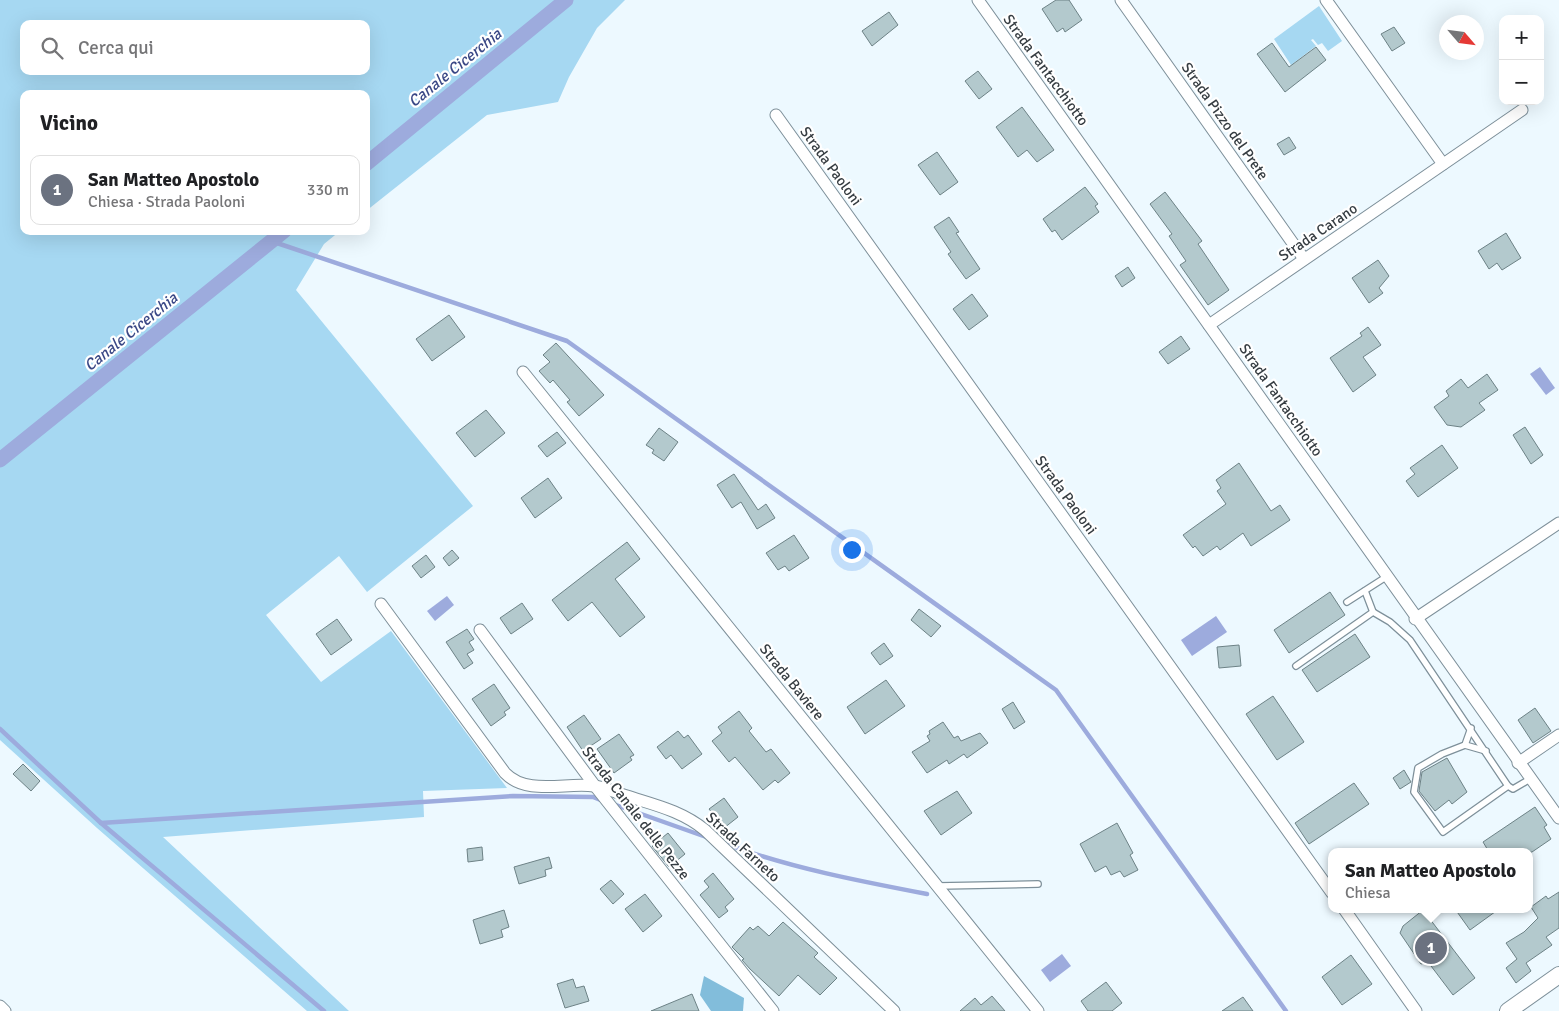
<!DOCTYPE html>
<html lang="it">
<meta charset="utf-8">
<style>
body{margin:0;font-family:Signika,sans-serif;background:#f2f2f2;color:#202124}
.controls{position:absolute;right:15px;top:15px;display:grid;overflow:hidden;border-radius:10px;box-shadow:0 5px 20px #0002}
.controls button{width:45px;height:45px;display:grid;place-items:center;padding:0;border:0;border-bottom:1px solid #e0e0e0;background:#fff;color:#202124;font:25px sans-serif}
.compass{position:absolute;left:1439px;top:15px;width:45px;height:45px;border-radius:50%;background:#fff;box-shadow:0 5px 20px #0002;rotate:118deg}
.you{position:absolute;left:851px;top:549px;width:18px;height:18px;margin:-12px;border:4px solid #fff;border-radius:50%;background:#1a73e8;box-shadow:0 0 0 8px #1a73e833}
.badge{display:grid;place-items:center;width:32px;height:32px;border-radius:50%;background:#b45309;color:#fff;font-size:16px;font-weight:700}
.pin{position:absolute;translate:-50% -50%;border:2px solid #fff;box-shadow:0 1px 5px #0006}
.popup{position:absolute;left:1328px;top:848px;width:205px;height:65px;box-sizing:border-box;display:grid;place-content:center;border-radius:10px;background:#fff;filter:drop-shadow(0 1px 4px #0005);font-size:16px;white-space:nowrap;color:#757577}
.popup b{font-size:19px;color:#202124}
.popup::after{content:'';position:absolute;left:50%;top:100%;margin-left:-10px;border:10px solid transparent;border-top-color:#fff}
.list{margin:0;padding:0;list-style:none}
h2{display:flex;justify-content:space-between;align-items:center;height:65px;margin:0;padding:0 20px;font-size:21px}
h2 small{font-size:16px;font-weight:400;color:#757577}
.list li{display:grid;grid-template-columns:32px 1fr auto;gap:15px;align-items:center;box-sizing:border-box;height:70px;margin:0 10px 10px;padding:0 10px;border:1px solid #e0e0e0;border-radius:10px}
.list b{display:block;font-size:19px;white-space:nowrap}
.list p{margin:0;font-size:16px;white-space:nowrap;color:#757577}
.list em{font-size:16px;font-style:normal;color:#757577}
.icon{flex:none;width:28px;height:28px;fill:none;stroke:currentColor;stroke-width:2;stroke-linecap:round;stroke-linejoin:round}
.map{position:relative;flex:none;width:1559px;height:1011px;overflow:hidden}
.search{position:absolute;background:#fff;box-shadow:0 5px 20px #0002;left:20px;top:20px;width:350px;height:55px;display:flex;align-items:center;gap:12px;box-sizing:border-box;padding:0 18px;border-radius:10px;color:#757577;font-size:19px}
.panel{position:absolute;background:#fff;box-shadow:0 5px 20px #0002;left:20px;top:90px;width:350px;height:145px;border-radius:10px}
.map>svg:first-child{display:block}
.green{fill:#a6d8f2;fill-rule:evenodd}
.forest{fill:#82bddb}
.water{fill:#9dabdd}
.lines{fill:none;stroke-linecap:round;stroke-linejoin:round}
.stream{stroke:#9dabdd;stroke-width:4.5}
.canal{stroke:#9dabdd;stroke-width:15}
.building{fill:#b3c9cd;stroke:#6d8286}
.lane-casing{stroke:#7e909a;stroke-width:8}
.street-casing{stroke:#7e909a;stroke-width:13}
.secondary-casing{stroke:#7e909a;stroke-width:18}
.lane{stroke:#fff;stroke-width:5.5}
.street{stroke:#fff;stroke-width:11}
.secondary{stroke:#fff;stroke-width:16}
.labels{text-anchor:middle;dominant-baseline:central;stroke-width:4.5;stroke-linejoin:round;paint-order:stroke}
.street-label{font-size:15px;fill:#363d42;stroke:#fff}
.water-label{font-size:16px;font-style:italic;fill:#3a4886;stroke:#fff}
</style>
<div class="map">
<svg width="1559" height="1011" viewBox="0 0 1559 1011">
<rect width="100%" height="100%" fill="#edf9ff"/>
<g class="green">
<path d="M 0,0 L 625,0 L 597,28 L 569,77 L 558,102 L 487,115 L 366,211 L 366,94 L 24,94 L 24,231 L 340,231 L 324,244 L 296,290 L 473,506 L 367,592 L 339,556 L 266,615 L 321,682 L 391,631 L 507,788 L 423,791 L 424,817 L 163,837 L 349,1011 L 307,1011 L 97,828 L 0,740 ZM 24,24 L 366,24 L 366,71 L 24,71 Z"/>
<path d="M 1319,6 L 1342,41 L 1328,51 L 1322,43 L 1318,45 L 1313,39 L 1311,40 L 1316,46 L 1291,65 L 1274,39 Z"/>
</g>
<path class="forest" d="M 704,976 L 744,998 L 743,1011 L 711,1011 L 700,995 Z"/>
<g class="water">
<path d="M 1540,367 L 1555,388 L 1546,395 L 1530,374 Z"/>
<path d="M 447,596 L 454,605 L 435,621 L 427,611 Z"/>
<path d="M 1216,616 L 1227,632 L 1192,656 L 1181,640 Z"/>
<path d="M 1062,954 L 1071,966 L 1050,982 L 1041,970 Z"/>
</g>
<g class="lines">
<g class="stream">
<path d="M 271,241 L 567,341 L 1056,690 L 1286,1011"/>
<path d="M 0,729 L 101,823 L 324,1011"/>
<path d="M 613,804 L 709,838"/>
<path d="M 101,823 L 513,796 L 593,797 L 603,801"/>
<path d="M 726,844 C 791,868 859,881 927,894"/>
</g>
<g class="canal">
<path d="M 366,164 L 566,0"/>
<path d="M 0,460 L 284,231"/>
</g>
</g>
<g class="building">
<path d="M 1056,0 L 1069,0 L 1082,20 L 1065,32 L 1063,28 L 1057,32 L 1042,9 Z"/>
<path d="M 889,12 L 898,25 L 872,46 L 862,31 Z"/>
<path d="M 1394,27 L 1405,43 L 1392,51 L 1381,34 Z"/>
<path d="M 1272,43 L 1289,67 L 1316,47 L 1326,60 L 1285,92 L 1257,54 Z"/>
<path d="M 978,71 L 992,89 L 979,99 L 965,81 Z"/>
<path d="M 1022,107 L 1054,150 L 1037,162 L 1027,150 L 1018,157 L 996,127 Z"/>
<path d="M 1289,137 L 1296,148 L 1284,155 L 1277,144 Z"/>
<path d="M 937,152 L 958,182 L 940,195 L 918,165 Z"/>
<path d="M 1085,187 L 1098,204 L 1095,206 L 1099,212 L 1062,240 L 1055,230 L 1052,232 L 1043,219 Z"/>
<path d="M 1165,192 L 1202,241 L 1198,244 L 1229,290 L 1208,305 L 1180,265 L 1186,261 L 1169,236 L 1172,234 L 1150,204 Z"/>
<path d="M 949,217 L 959,232 L 956,233 L 980,269 L 966,279 L 948,254 L 951,252 L 934,227 Z"/>
<path d="M 1506,233 L 1521,258 L 1502,270 L 1497,263 L 1489,269 L 1478,251 Z"/>
<path d="M 1378,260 L 1389,276 L 1379,288 L 1383,293 L 1369,303 L 1352,278 Z"/>
<path d="M 1128,267 L 1135,278 L 1122,287 L 1115,276 Z"/>
<path d="M 972,294 L 988,316 L 969,330 L 953,309 Z"/>
<path d="M 449,315 L 465,337 L 432,361 L 416,339 Z"/>
<path d="M 1368,327 L 1381,345 L 1363,357 L 1376,375 L 1353,392 L 1330,358 L 1362,336 L 1360,333 Z"/>
<path d="M 1181,336 L 1190,349 L 1168,364 L 1159,352 Z"/>
<path d="M 556,343 L 604,395 L 579,416 L 567,402 L 570,400 L 553,380 L 550,383 L 539,371 L 550,362 L 543,355 Z"/>
<path d="M 1487,374 L 1498,390 L 1479,403 L 1485,410 L 1461,427 L 1447,425 L 1434,407 L 1449,396 L 1446,391 L 1461,379 L 1468,388 Z"/>
<path d="M 486,410 L 505,433 L 475,457 L 456,433 Z"/>
<path d="M 1525,427 L 1543,455 L 1531,464 L 1513,435 Z"/>
<path d="M 659,428 L 678,442 L 664,461 L 652,453 L 654,450 L 646,445 Z"/>
<path d="M 557,432 L 566,443 L 547,457 L 538,446 Z"/>
<path d="M 1442,445 L 1458,468 L 1418,497 L 1406,481 L 1415,474 L 1410,468 Z"/>
<path d="M 1239,463 L 1271,511 L 1280,505 L 1290,520 L 1251,546 L 1243,533 L 1220,550 L 1217,546 L 1203,556 L 1195,546 L 1193,548 L 1183,535 L 1226,504 L 1217,491 L 1221,488 L 1216,480 Z"/>
<path d="M 734,474 L 758,510 L 766,504 L 775,518 L 757,529 L 741,502 L 732,508 L 717,485 Z"/>
<path d="M 548,478 L 562,498 L 535,518 L 521,498 Z"/>
<path d="M 794,535 L 809,558 L 789,571 L 785,566 L 778,570 L 766,553 Z"/>
<path d="M 627,542 L 640,559 L 615,579 L 645,617 L 620,637 L 592,602 L 568,621 L 552,600 Z"/>
<path d="M 452,550 L 459,558 L 449,566 L 443,558 Z"/>
<path d="M 426,555 L 435,567 L 421,578 L 412,566 Z"/>
<path d="M 1330,592 L 1345,615 L 1289,653 L 1274,630 Z"/>
<path d="M 522,603 L 533,619 L 511,634 L 500,618 Z"/>
<path d="M 919,609 L 941,626 L 931,637 L 911,620 Z"/>
<path d="M 337,619 L 352,640 L 331,655 L 316,634 Z"/>
<path d="M 467,629 L 474,639 L 469,642 L 474,650 L 467,654 L 473,663 L 464,669 L 446,642 Z"/>
<path d="M 1355,634 L 1370,657 L 1317,692 L 1302,670 Z"/>
<path d="M 884,643 L 893,656 L 880,665 L 871,653 Z"/>
<path d="M 1239,645 L 1241,666 L 1219,668 L 1217,647 Z"/>
<path d="M 886,680 L 905,706 L 865,734 L 847,707 Z"/>
<path d="M 494,684 L 510,708 L 504,712 L 506,715 L 491,726 L 472,699 Z"/>
<path d="M 1273,696 L 1304,742 L 1277,760 L 1246,714 Z"/>
<path d="M 1013,702 L 1025,722 L 1014,729 L 1002,709 Z"/>
<path d="M 1535,708 L 1551,731 L 1533,743 L 1518,720 Z"/>
<path d="M 739,711 L 752,728 L 749,731 L 766,752 L 771,749 L 790,773 L 778,783 L 775,780 L 763,790 L 735,757 L 729,762 L 712,741 L 722,733 L 718,727 Z"/>
<path d="M 584,715 L 601,739 L 583,751 L 567,727 Z"/>
<path d="M 943,722 L 954,738 L 958,736 L 961,741 L 980,733 L 988,743 L 967,758 L 964,754 L 949,764 L 947,760 L 927,773 L 912,752 L 930,741 L 927,736 L 930,734 L 929,731 Z"/>
<path d="M 678,731 L 684,738 L 688,735 L 702,754 L 682,769 L 671,755 L 666,759 L 657,747 Z"/>
<path d="M 619,734 L 634,755 L 630,757 L 632,760 L 614,773 L 597,749 Z"/>
<path d="M 1447,758 L 1467,792 L 1452,804 L 1449,800 L 1435,811 L 1419,791 L 1422,772 Z"/>
<path d="M 23,764 L 40,781 L 31,791 L 13,774 Z"/>
<path d="M 1404,770 L 1411,782 L 1400,789 L 1393,778 Z"/>
<path d="M 1354,783 L 1369,804 L 1309,844 L 1295,823 Z"/>
<path d="M 957,791 L 972,813 L 941,835 L 924,811 Z"/>
<path d="M 724,798 L 738,817 L 724,828 L 709,809 Z"/>
<path d="M 1535,807 L 1547,825 L 1544,827 L 1551,839 L 1532,852 L 1489,852 L 1483,842 Z"/>
<path d="M 1117,823 L 1133,853 L 1130,855 L 1138,870 L 1124,877 L 1120,871 L 1111,875 L 1106,866 L 1095,872 L 1080,844 Z"/>
<path d="M 668,833 L 685,854 L 669,867 L 652,846 Z"/>
<path d="M 482,847 L 483,860 L 468,862 L 467,849 Z"/>
<path d="M 549,857 L 552,868 L 545,870 L 546,876 L 519,884 L 514,867 Z"/>
<path d="M 713,873 L 734,899 L 725,907 L 728,911 L 719,918 L 700,895 L 709,887 L 704,881 Z"/>
<path d="M 611,880 L 624,894 L 613,904 L 600,889 Z"/>
<path d="M 1559,892 L 1559,928 L 1546,937 L 1552,945 L 1526,963 L 1531,971 L 1516,983 L 1506,968 L 1517,959 L 1506,943 L 1524,932 L 1538,918 L 1531,907 L 1546,896 L 1548,899 Z"/>
<path d="M 645,894 L 662,916 L 643,932 L 625,909 Z"/>
<path d="M 1455,909 L 1499,909 L 1470,930 Z"/>
<path d="M 504,910 L 509,927 L 501,930 L 503,937 L 480,944 L 473,920 Z"/>
<path d="M 1423,910 L 1475,978 L 1453,995 L 1428,962 L 1421,964 L 1400,933 L 1403,926 Z"/>
<path d="M 783,922 L 818,953 L 814,957 L 837,978 L 820,995 L 798,975 L 779,996 L 750,969 L 742,960 L 744,959 L 732,947 L 750,927 L 753,930 L 758,926 L 769,936 Z"/>
<path d="M 1351,955 L 1372,984 L 1342,1005 L 1322,977 Z"/>
<path d="M 573,979 L 576,988 L 584,986 L 589,1001 L 565,1008 L 557,984 Z"/>
<path d="M 1106,982 L 1122,1003 L 1112,1011 L 1088,1011 L 1081,1001 Z"/>
<path d="M 692,994 L 699,1011 L 651,1011 Z"/>
<path d="M 992,996 L 1005,1011 L 960,1011 L 975,998 L 981,1005 Z"/>
<path d="M 1243,997 L 1253,1011 L 1222,1011 Z"/>
</g>
<g class="lines">
<g class="lane-casing">
<g id="lane">
<path d="M 1365,591 L 1373,612"/>
<path d="M 1347,602 L 1386,577"/>
<path d="M 1296,666 L 1373,612 L 1390,622 L 1410,640 L 1508,786 L 1513,789 L 1530,779"/>
<path d="M 1465,745 L 1471,728"/>
<path d="M 1486,751 L 1465,745 L 1442,754 L 1418,768 L 1414,792 L 1443,832 L 1508,786"/>
<path d="M 938,886 L 1038,884"/>
</g>
</g>
<g class="street-casing">
<g id="street">
<path d="M 978,0 L 1559,818"/>
<path d="M 1121,0 L 1304,259"/>
<path d="M 1326,0 L 1443,164"/>
<path d="M 776,115 L 1332,893"/>
<path d="M 1209,325 L 1522,110"/>
<path d="M 523,372 L 1038,1011"/>
<path d="M 381,604 L 505,773 C 527,796 566,782 594,786 C 605,787 617,793 627,796 C 655,805 682,811 705,830 L 894,1011"/>
<path d="M 1415,619 L 1559,523"/>
<path d="M 480,630 L 595,786 L 773,1011"/>
<path d="M 1518,763 L 1559,735"/>
<path d="M 1344,909 L 1416,1011"/>
<path d="M 0,1006 L 5,1011"/>
</g>
</g>
<g class="secondary-casing">
<path id="secondary" d="M 1508,1011 L 1559,975"/>
</g>
<use href="#lane" class="lane"/>
<use href="#street" class="street"/>
<use href="#secondary" class="secondary"/>
</g>
<g class="labels">
<g class="street-label">
<text transform="translate(1046 70) rotate(54)">Strada Fantacchiotto</text>
<text transform="translate(1225 121) rotate(55)">Strada Pizzo del Prete</text>
<text transform="translate(831 166) rotate(54)">Strada Paoloni</text>
<text transform="translate(1318 232) rotate(-34)">Strada Carano</text>
<text transform="translate(1281 400) rotate(55)">Strada Fantacchiotto</text>
<text transform="translate(1066 495) rotate(54)">Strada Paoloni</text>
<text transform="translate(792 682) rotate(51)">Strada Baviere</text>
<text transform="translate(636 813) rotate(52)">Strada Canale delle Pezze</text>
<text transform="translate(743 847) rotate(43)">Strada Farneto</text>
</g>
<g class="water-label">
<text transform="translate(455 68) rotate(-39)">Canale Cicerchia</text>
<text transform="translate(131 332) rotate(-39)">Canale Cicerchia</text>
</g>
</g>
</svg>
<div class="controls">
<button>+</button>
<button>−</button>
</div>
<svg class="compass" viewBox="-18 -18 36 36"><path d="M0-13l5 13h-10z" fill="#e53935"/><path d="M0 13l5-13h-10z" fill="#757577"/></svg>
<div class="you"></div>
<div class="pin badge" style="left:1431px;top:948px;background:#6b7280">1</div>
<div class="popup"><b>San Matteo Apostolo</b>Chiesa</div>
<div class="search"><svg class="icon" aria-label="search" viewBox="0 0 24 24"><circle cx="10" cy="10" r="6"/><path d="M15 15l6 6"/></svg>Cerca qui</div>
<section class="panel">
<h2>Vicino<small></small></h2>
<ul class="list">
<li><span class="badge" style="background:#6b7280">1</span><div><b>San Matteo Apostolo</b><p>Chiesa · Strada Paoloni</p></div><em>330 m</em></li>
</ul>
</section>
</div>
